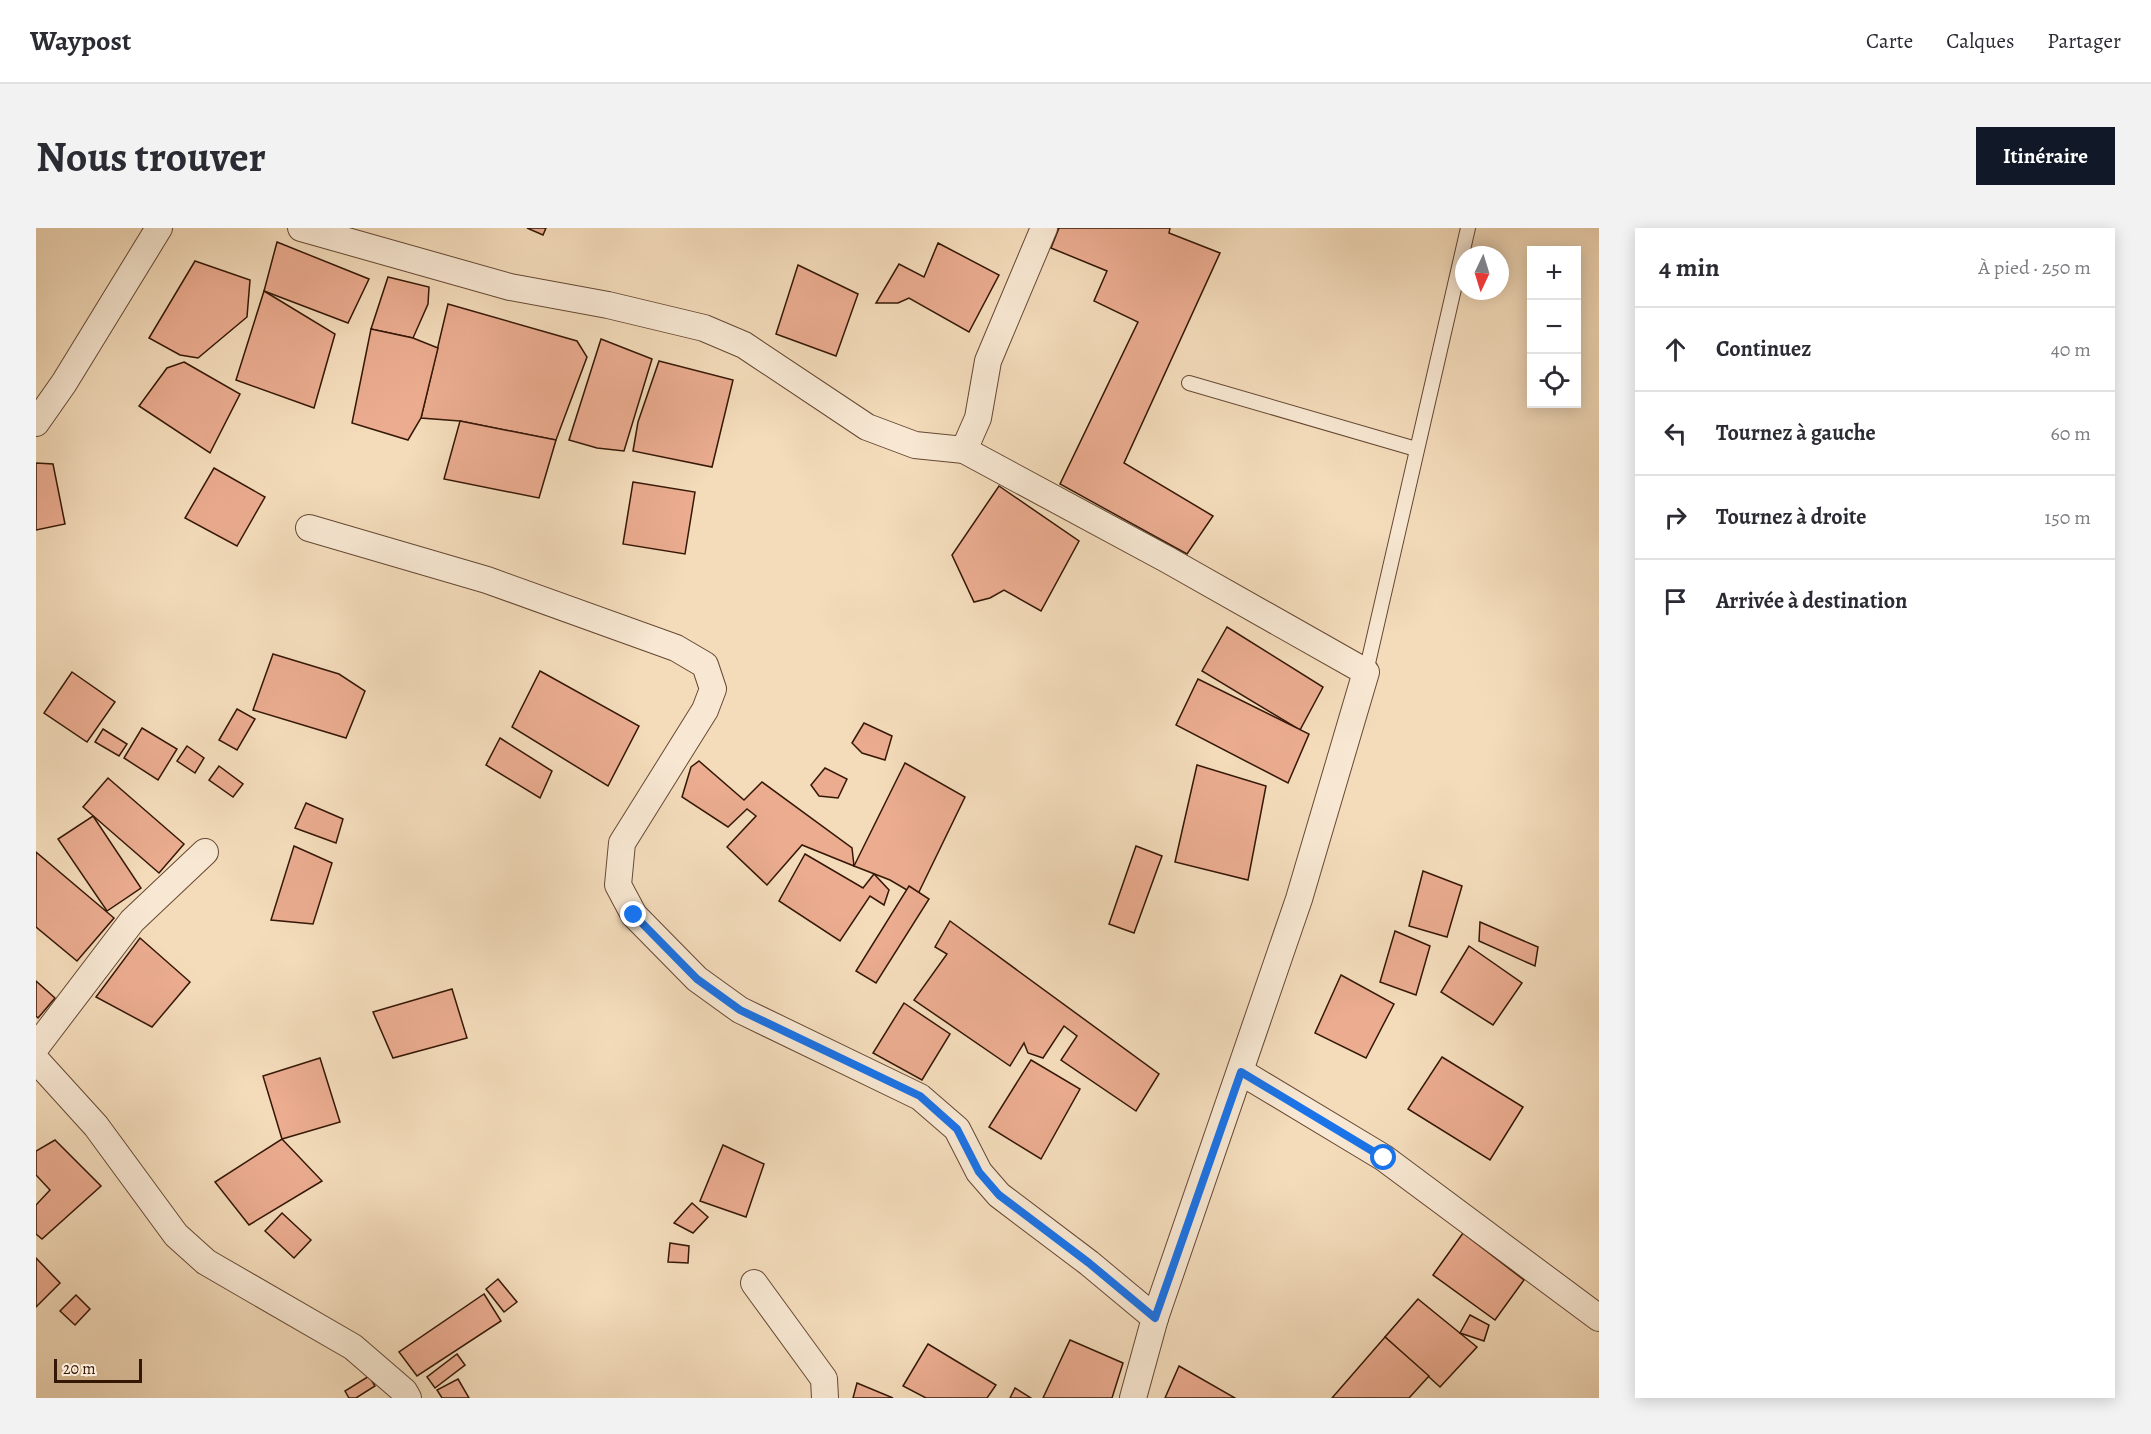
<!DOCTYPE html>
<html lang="fr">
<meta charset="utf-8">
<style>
body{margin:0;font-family:Alegreya,serif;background:#f2f2f3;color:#2b2b33}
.controls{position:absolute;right:18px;top:18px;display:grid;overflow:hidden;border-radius:0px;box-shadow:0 3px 15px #0003}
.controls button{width:54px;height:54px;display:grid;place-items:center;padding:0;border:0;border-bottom:2px solid #e1e1e2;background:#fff;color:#2b2b33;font:30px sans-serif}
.compass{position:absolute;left:1419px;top:18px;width:54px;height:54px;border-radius:50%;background:#fff;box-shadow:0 3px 15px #0003;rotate:184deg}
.scale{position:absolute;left:18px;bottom:15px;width:88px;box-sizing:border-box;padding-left:6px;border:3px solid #351706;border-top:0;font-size:16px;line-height:21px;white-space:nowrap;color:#351706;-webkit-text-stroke:4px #f8e8d3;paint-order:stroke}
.stop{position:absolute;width:18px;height:18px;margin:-14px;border:4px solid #1a73e8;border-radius:50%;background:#fff}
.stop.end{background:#1a73e8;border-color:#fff;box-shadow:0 2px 6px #0008}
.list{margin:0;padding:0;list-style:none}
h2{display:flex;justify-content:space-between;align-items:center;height:78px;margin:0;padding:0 24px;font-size:26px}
h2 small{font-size:20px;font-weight:400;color:#7c7c81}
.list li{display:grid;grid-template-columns:39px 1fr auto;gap:18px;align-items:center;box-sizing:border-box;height:84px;padding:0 24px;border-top:2px solid #e1e1e2}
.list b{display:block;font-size:22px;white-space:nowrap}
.list em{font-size:20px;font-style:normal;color:#7c7c81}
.icon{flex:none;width:33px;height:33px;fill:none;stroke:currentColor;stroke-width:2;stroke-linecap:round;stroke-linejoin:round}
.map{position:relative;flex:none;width:1563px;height:1170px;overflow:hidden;border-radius:0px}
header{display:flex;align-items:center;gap:36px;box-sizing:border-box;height:84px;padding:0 30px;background:#fff;border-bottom:2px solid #e1e1e2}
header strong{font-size:28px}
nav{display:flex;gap:33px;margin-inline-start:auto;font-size:21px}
.intro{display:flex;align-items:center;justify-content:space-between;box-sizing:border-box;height:144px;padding:0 36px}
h1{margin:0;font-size:42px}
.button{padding:15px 27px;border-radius:0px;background:#111827;color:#fff;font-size:21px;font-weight:700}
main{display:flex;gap:36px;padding:0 36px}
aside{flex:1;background:#fff;border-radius:0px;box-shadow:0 3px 15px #0003}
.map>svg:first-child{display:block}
.building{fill:#ebac90;stroke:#351706;stroke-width:1.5}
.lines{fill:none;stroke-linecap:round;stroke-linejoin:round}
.lane-casing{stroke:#654833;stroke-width:16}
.street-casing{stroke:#654833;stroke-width:28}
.lane{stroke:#f8e8d3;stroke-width:14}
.street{stroke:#f8e8d3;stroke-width:26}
.route{stroke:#1a73e8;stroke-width:8}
</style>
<header>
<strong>Waypost</strong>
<nav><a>Carte</a><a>Calques</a><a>Partager</a></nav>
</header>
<div class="intro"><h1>Nous trouver</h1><a class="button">Itinéraire</a></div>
<main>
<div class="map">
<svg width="1563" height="1170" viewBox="0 0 1563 1170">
<rect width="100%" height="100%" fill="#f4dcbb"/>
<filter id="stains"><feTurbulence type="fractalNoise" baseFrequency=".00333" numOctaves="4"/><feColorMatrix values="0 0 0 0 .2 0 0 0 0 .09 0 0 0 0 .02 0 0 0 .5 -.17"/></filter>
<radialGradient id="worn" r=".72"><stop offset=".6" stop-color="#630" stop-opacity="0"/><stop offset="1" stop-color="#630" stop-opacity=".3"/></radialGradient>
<g class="building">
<path d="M 491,0 L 510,0 L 507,7 Z"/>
<path d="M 1023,0 L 1134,0 L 1133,5 L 1184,25 L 1088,235 L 1177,288 L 1151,326 L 1024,256 L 1102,94 L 1058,73 L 1071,43 L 1015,20 Z"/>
<path d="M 241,14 L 333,51 L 312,95 L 228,63 Z"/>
<path d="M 902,15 L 963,47 L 933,104 L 873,70 L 862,75 L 840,75 L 863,36 L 888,49 Z"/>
<path d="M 159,33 L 214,52 L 211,89 L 162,130 L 144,127 L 113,110 Z"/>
<path d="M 762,37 L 822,66 L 800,128 L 740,106 Z"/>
<path d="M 352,49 L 393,59 L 392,76 L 377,110 L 335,101 Z"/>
<path d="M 228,63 L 299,106 L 278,180 L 200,152 Z"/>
<path d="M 412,76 L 541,113 L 551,129 L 520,212 L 424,193 L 385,190 Z"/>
<path d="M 335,101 L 377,110 L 402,120 L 385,190 L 372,212 L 316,195 Z"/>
<path d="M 565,111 L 616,131 L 588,223 L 561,220 L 533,212 Z"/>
<path d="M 623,133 L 697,152 L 676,239 L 597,223 L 602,194 Z"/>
<path d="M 148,134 L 204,166 L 174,225 L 103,178 L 131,140 Z"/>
<path d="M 424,193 L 520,212 L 503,270 L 408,251 Z"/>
<path d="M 0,235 L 17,236 L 29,296 L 0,302 Z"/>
<path d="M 178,240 L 229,269 L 201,318 L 149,290 Z"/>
<path d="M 597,254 L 659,264 L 649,326 L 587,316 Z"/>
<path d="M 963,258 L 1043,313 L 1005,383 L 968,362 L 954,370 L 938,374 L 916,327 Z"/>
<path d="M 1191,399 L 1287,459 L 1264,502 L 1166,443 Z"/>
<path d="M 237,426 L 303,446 L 329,463 L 310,510 L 217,482 Z"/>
<path d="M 504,443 L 603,498 L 572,558 L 476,499 Z"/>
<path d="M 36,444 L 79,474 L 51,514 L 8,485 Z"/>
<path d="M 1162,451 L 1273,506 L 1252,555 L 1140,497 Z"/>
<path d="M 201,481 L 219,491 L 201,522 L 183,512 Z"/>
<path d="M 828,495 L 856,508 L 849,532 L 826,525 L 816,515 Z"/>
<path d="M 106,500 L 141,521 L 122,552 L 88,530 Z"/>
<path d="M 67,501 L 91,516 L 83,528 L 59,514 Z"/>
<path d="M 464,510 L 516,543 L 504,570 L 450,537 Z"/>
<path d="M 151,518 L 168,530 L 159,545 L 141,533 Z"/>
<path d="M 663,533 L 708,572 L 726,554 L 816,620 L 818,638 L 766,617 L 731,657 L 691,619 L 720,588 L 711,581 L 692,599 L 646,569 L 655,539 Z"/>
<path d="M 869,535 L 929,569 L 881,668 L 854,652 L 818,638 Z"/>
<path d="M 1161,537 L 1230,558 L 1212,652 L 1139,634 Z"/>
<path d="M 183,538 L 207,556 L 197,569 L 173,552 Z"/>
<path d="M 789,540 L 811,551 L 802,570 L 783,568 L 775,557 Z"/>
<path d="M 72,550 L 148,616 L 123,645 L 47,579 Z"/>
<path d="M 270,575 L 307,591 L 300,615 L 259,600 Z"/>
<path d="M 57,588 L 105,660 L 71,683 L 22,611 Z"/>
<path d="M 258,618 L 296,635 L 277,696 L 235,692 Z"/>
<path d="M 1100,618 L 1126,628 L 1098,705 L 1073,696 Z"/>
<path d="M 0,624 L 78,690 L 41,733 L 0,699 Z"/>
<path d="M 769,626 L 827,660 L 838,646 L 853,662 L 848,677 L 834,668 L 804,713 L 743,673 Z"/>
<path d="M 1387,643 L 1426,658 L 1411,709 L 1373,698 Z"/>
<path d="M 873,658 L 893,671 L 840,755 L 820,743 Z"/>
<path d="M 914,693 L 1123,846 L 1100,883 L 1025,832 L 1041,808 L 1028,798 L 1007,830 L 992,825 L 988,815 L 974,838 L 878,772 L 911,726 L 899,719 Z"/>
<path d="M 1444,694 L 1502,719 L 1499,738 L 1443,713 Z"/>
<path d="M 1359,703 L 1394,718 L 1380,767 L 1344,754 Z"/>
<path d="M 104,710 L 154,754 L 116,799 L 60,769 Z"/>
<path d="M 1433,718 L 1486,755 L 1457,797 L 1405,764 Z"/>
<path d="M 1305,747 L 1358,776 L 1330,830 L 1279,805 Z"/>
<path d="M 0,753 L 19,770 L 2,790 L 0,788 Z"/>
<path d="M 416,761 L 431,810 L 357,830 L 337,784 Z"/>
<path d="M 868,775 L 914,806 L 886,852 L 837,825 Z"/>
<path d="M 1406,829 L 1487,879 L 1454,932 L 1372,881 Z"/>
<path d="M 284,830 L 304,894 L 246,911 L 227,848 Z"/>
<path d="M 995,832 L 1044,861 L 1005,931 L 953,899 Z"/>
<path d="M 246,911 L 286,953 L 213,997 L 179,954 Z"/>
<path d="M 19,912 L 65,958 L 6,1011 L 0,1006 L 0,977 L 14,962 L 0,947 L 0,923 Z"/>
<path d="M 687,917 L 728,936 L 710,989 L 664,973 Z"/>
<path d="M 656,975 L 672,989 L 657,1005 L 638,995 Z"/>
<path d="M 246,985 L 275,1012 L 258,1030 L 229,1003 Z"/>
<path d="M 1427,1005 L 1488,1052 L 1459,1092 L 1397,1047 Z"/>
<path d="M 634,1015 L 653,1018 L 652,1035 L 632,1034 Z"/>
<path d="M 0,1030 L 24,1055 L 0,1079 Z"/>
<path d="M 462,1051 L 481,1074 L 468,1084 L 450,1061 Z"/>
<path d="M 448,1066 L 465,1093 L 381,1148 L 363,1124 Z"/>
<path d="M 40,1067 L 54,1081 L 39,1097 L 24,1083 Z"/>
<path d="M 1382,1071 L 1441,1119 L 1404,1159 L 1349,1109 Z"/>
<path d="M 1434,1087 L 1453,1097 L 1448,1113 L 1424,1105 Z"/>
<path d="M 1349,1109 L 1393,1148 L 1373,1170 L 1296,1170 Z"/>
<path d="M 1034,1112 L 1087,1135 L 1076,1170 L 1007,1170 Z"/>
<path d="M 892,1116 L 960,1157 L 951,1170 L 890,1170 L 867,1158 Z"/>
<path d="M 421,1126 L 429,1137 L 399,1160 L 391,1149 Z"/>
<path d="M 1143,1138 L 1199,1170 L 1129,1170 Z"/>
<path d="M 333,1148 L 339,1158 L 320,1170 L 313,1170 L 309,1163 Z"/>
<path d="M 422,1151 L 433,1170 L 406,1170 L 401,1162 Z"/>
<path d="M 821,1155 L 857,1170 L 817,1170 Z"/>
<path d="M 979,1160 L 995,1170 L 974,1170 Z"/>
</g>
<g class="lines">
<g class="lane-casing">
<g id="lane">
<path d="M 1153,155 L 1380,221"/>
<path d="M 1330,444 L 1432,0"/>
</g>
</g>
<g class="street-casing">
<g id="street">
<path d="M 265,0 L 474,59 L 572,77 L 668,100 L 708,117 L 831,199 L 879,217 L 928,222"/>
<path d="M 1008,0 L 952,133 L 942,190 L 928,222 L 1132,332 L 1330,444 L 1263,671 L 1119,1090 L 1097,1170"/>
<path d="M 0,195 L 28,155 L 123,0"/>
<path d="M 273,300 L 451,352 L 640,420 L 669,437 L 677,461 L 669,482 L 586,615 L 582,657 L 598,687 L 661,751 L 704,782 L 884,869 L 921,901 L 943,944 L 963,967 L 1053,1035 L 1119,1090"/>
<path d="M 0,819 L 96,693 L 169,624"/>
<path d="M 0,832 L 60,898 L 140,1007 L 170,1034 L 317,1119 L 368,1163 L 372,1170"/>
<path d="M 1205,844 L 1348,930 L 1563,1090"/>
<path d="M 718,1055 L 788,1151 L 789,1170"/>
</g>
</g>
<use href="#lane" class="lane"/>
<use href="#street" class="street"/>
</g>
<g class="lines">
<path class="route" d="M 598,687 L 661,751 L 704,782 L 884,868 L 921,901 L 943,944 L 963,967 L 1053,1035 L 1119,1090 L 1205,844 L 1348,930"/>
</g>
<rect width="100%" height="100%" filter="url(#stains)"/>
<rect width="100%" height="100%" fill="url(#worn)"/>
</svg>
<div class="controls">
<button>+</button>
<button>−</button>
<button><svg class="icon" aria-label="locate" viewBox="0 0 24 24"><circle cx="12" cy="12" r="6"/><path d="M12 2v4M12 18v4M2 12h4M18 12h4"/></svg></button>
</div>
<svg class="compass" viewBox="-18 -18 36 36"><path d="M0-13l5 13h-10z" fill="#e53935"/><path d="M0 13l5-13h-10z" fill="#7c7c81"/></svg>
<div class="scale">20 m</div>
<div class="stop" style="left:1348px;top:930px"></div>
<div class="stop end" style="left:598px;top:687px"></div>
</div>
<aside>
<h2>4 min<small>À pied · 250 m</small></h2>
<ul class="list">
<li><svg class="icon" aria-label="ahead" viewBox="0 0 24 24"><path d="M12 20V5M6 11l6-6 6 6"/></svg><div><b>Continuez</b></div><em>40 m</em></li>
<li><svg class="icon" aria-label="left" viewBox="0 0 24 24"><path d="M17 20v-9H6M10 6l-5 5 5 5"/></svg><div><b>Tournez à gauche</b></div><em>60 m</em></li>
<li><svg class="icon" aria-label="right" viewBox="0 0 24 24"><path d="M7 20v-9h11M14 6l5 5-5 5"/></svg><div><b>Tournez à droite</b></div><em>150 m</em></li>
<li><svg class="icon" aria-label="arrive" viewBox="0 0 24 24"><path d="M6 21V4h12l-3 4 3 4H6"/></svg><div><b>Arrivée à destination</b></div></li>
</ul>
</aside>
</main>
